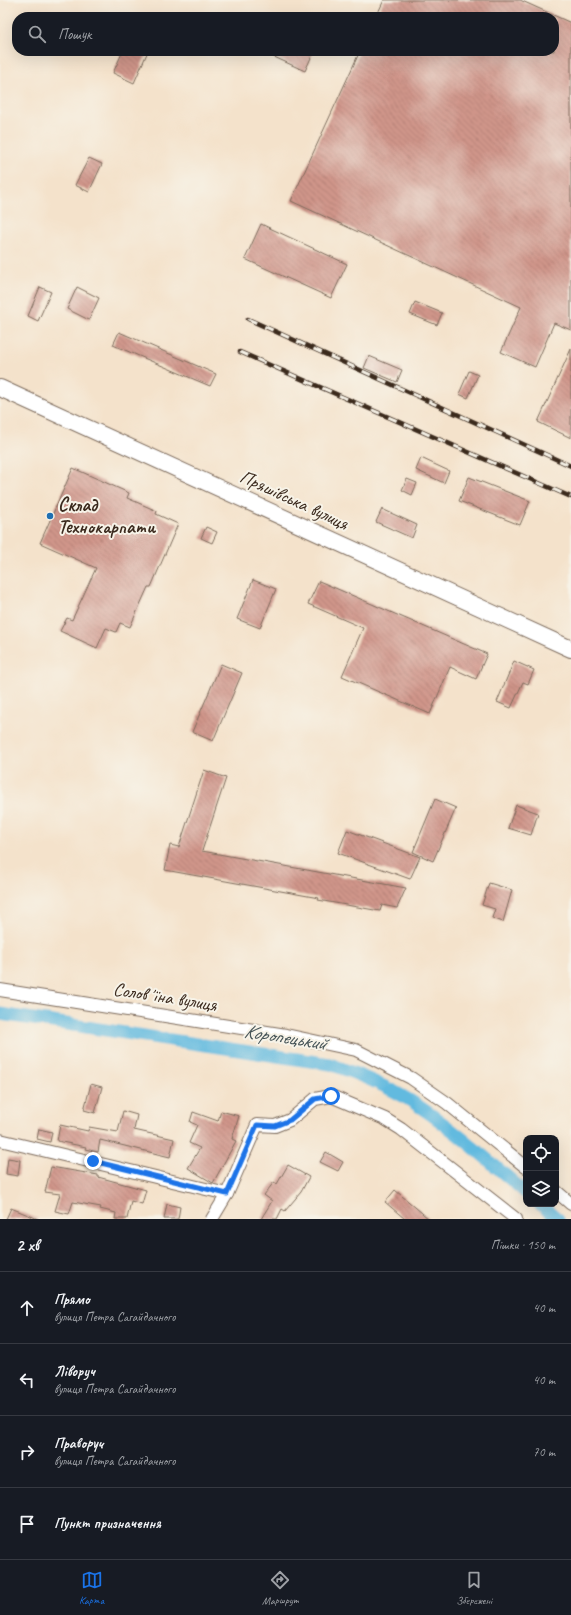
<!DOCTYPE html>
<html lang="uk">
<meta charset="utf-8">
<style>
body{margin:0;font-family:Caveat,sans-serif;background:#242831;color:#f1f3f6}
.controls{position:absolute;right:12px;bottom:12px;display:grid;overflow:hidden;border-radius:8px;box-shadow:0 4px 16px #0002}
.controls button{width:36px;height:36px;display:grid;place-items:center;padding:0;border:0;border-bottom:1px solid #363941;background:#171b24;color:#f1f3f6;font:20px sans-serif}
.stop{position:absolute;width:12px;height:12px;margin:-9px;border:3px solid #1a73e8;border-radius:50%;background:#fff}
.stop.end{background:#1a73e8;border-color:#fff;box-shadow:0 1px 4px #0008}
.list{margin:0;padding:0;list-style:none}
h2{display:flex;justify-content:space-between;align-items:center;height:52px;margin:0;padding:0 16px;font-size:17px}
h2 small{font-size:13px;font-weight:400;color:#9ea1a6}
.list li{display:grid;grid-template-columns:26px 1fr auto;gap:12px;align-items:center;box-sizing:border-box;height:72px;padding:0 16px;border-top:1px solid #363941}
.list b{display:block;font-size:15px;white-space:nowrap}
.list p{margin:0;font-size:13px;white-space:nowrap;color:#9ea1a6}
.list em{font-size:13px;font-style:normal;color:#9ea1a6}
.icon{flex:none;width:22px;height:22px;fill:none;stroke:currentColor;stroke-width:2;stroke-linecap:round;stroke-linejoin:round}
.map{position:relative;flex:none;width:571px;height:1219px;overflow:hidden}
.search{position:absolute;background:#171b24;box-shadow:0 4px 16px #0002;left:12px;right:12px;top:12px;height:44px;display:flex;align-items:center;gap:10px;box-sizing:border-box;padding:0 14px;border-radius:16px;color:#9ea1a6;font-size:15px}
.sheet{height:340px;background:#171b24}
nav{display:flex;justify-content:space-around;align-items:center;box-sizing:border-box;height:56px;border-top:1px solid #363941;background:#171b24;font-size:11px;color:#9ea1a6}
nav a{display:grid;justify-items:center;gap:2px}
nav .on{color:#1a73e8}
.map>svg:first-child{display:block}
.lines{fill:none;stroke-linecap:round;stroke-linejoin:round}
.canal{stroke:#62badf;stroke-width:13}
.building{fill:url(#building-back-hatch)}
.minor-casing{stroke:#7c6a5b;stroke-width:14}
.major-casing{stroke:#7c6a5b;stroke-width:18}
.minor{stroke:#fff;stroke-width:12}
.major{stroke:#fff;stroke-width:16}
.rail-casing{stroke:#3b2a1e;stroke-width:4.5}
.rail{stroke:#f7f3e8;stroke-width:3;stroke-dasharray:9;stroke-linecap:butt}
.route{stroke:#1a73e8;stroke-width:5}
.poi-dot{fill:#1f6fb2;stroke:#f7f3e8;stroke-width:1.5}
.labels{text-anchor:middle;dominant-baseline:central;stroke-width:4;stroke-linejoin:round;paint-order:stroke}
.street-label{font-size:19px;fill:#3b2a1e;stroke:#f7f3e8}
.poi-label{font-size:19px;font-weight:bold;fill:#3b2a1e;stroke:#f7f3e8;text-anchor:start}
.water-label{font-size:20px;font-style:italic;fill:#475558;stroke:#f7f3e8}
</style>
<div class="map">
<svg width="571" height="1219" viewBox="0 0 571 1219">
<defs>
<pattern id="building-back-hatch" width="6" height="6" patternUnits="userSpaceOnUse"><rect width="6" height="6" fill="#d0958a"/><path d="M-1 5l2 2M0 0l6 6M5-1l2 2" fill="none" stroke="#aa7a70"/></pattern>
</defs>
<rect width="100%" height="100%" fill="#f7f3e8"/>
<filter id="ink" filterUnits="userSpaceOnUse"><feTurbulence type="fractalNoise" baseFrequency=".025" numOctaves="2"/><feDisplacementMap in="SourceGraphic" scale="8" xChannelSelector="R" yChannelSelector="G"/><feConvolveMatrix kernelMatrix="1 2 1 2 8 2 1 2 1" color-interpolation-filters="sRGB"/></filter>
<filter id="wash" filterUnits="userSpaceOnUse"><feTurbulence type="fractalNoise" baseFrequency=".012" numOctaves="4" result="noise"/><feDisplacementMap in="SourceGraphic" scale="16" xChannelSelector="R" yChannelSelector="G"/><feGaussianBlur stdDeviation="0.9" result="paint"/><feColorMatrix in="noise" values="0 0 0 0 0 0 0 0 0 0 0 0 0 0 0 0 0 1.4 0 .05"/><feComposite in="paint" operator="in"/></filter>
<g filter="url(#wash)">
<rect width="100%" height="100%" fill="#f4e2cb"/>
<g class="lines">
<g class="canal">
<path d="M 0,1014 L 330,1064 C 358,1074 385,1085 411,1101 C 452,1127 489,1161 526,1193"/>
<path d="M 540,1204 L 558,1219"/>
</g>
</g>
<g id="blocks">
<g class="building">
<path d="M 384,0 L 520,0 L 571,23 L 571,330 L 554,323 L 535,367 L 501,352 L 521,307 L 291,201 L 360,51 L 554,51 L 554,17 L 376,17 Z"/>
<path d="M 123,51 L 148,51 L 134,83 L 113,73 Z"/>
<path d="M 261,51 L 314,51 L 305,71 Z"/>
<path d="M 89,158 L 102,164 L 89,192 L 75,185 Z"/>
<path d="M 261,224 L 347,264 L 331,298 L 245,259 Z"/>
<path d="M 40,287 L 51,292 L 38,321 L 28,316 Z"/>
<path d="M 77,287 L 99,298 L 89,320 L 67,309 Z"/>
<path d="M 415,302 L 442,313 L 437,325 L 410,314 Z"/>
<path d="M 119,332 L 216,374 L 210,386 L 113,345 Z"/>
<path d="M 571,349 L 571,438 L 538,422 Z"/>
<path d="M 369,356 L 402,370 L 397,382 L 364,368 Z"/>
<path d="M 469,371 L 478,375 L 468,398 L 459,394 Z"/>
<path d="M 421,458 L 449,471 L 444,483 L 416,470 Z"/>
<path d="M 73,468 L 129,493 L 127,498 L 157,511 L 156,514 L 178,524 L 151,587 L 148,587 L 130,627 L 120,623 L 116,632 L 106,628 L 97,648 L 60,631 L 67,618 L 72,620 L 96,568 L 40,543 Z"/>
<path d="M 469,477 L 530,501 L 520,525 L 459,501 Z"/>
<path d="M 407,479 L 417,483 L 412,495 L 402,490 Z"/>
<path d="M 382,509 L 417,525 L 412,538 L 376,522 Z"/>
<path d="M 206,527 L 217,532 L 212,543 L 201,538 Z"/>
<path d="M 253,580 L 276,589 L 260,628 L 237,619 Z"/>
<path d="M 319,581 L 487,654 L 476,679 L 450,667 L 430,714 L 342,676 L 363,628 L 308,604 Z"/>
<path d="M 514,661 L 534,670 L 528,684 L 523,682 L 511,708 L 497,702 Z"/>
<path d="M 221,664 L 242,673 L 213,741 L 192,732 Z"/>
<path d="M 204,770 L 226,778 L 202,851 L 406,888 L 397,908 L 382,905 L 380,911 L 318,900 L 319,898 L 165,870 L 170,845 L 179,847 Z"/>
<path d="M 435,799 L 456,808 L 433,861 L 413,852 Z"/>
<path d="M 516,805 L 538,813 L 531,835 L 508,828 Z"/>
<path d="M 347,830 L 420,857 L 410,879 L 338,853 Z"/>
<path d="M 489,883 L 512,890 L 503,922 L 492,918 L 495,909 L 482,905 Z"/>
<path d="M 91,1084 L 102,1087 L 95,1113 L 84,1110 Z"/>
<path d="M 123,1111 L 137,1115 L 134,1130 L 174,1139 L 170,1157 L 100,1140 L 98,1152 L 85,1149 L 86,1147 L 57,1141 L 60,1125 L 88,1131 L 89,1127 L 118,1132 Z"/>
<path d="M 221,1111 L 239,1116 L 232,1139 L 236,1141 L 213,1183 L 188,1168 L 200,1148 L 189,1143 L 197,1125 L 190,1122 L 193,1112 L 218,1121 Z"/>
<path d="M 39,1129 L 52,1132 L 50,1142 L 37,1139 Z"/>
<path d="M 326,1152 L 343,1162 L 338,1171 L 320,1162 Z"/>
<path d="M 8,1158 L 20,1160 L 18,1176 L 6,1174 Z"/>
<path d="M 288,1165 L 309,1177 L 301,1192 L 285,1211 L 282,1209 L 277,1219 L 261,1219 L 272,1201 L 264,1195 L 274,1182 L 277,1184 Z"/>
<path d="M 51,1167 L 98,1175 L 98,1177 L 146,1190 L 142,1204 L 131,1201 L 127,1219 L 115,1219 L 116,1213 L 100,1209 L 101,1207 L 73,1202 L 69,1214 L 55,1211 L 60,1194 L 45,1192 Z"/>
<path d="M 395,1190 L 429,1219 L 405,1219 L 385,1202 Z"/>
<path d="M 167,1204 L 180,1207 L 178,1219 L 164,1219 Z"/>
<path d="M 11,1208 L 38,1219 L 6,1219 Z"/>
</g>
</g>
</g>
<g filter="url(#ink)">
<use href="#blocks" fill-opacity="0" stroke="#7c6a5b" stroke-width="1"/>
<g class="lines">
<g class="minor-casing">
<g id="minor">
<path d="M 0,990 L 286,1035 L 356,1050 L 411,1078 L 447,1103 L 526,1167"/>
<path d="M 0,1140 L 227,1194"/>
<path d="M 556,1191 L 571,1204"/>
<path d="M 212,1219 L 227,1194 L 257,1125 L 275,1126 L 290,1120 L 315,1099 L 331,1096 L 385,1119 L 401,1129 L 516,1219"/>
</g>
</g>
<g class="major-casing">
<path id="major" d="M 0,388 L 571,649"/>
</g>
<use href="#minor" class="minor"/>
<use href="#major" class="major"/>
<g class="rail-casing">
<g id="rail">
<path d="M 248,319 L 571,466"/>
<path d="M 240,352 L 571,497"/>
</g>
</g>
<use href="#rail" class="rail"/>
</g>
</g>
<g class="lines" filter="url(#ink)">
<path class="route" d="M 93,1161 L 227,1194 L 257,1125 L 275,1126 L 290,1120 L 315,1099 L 331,1096"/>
</g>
<circle class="poi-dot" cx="50" cy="516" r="4"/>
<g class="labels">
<g class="street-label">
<text transform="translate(294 500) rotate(25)">Пряшівська вулиця</text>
<text transform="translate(165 997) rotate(9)">Соловʼїна вулиця</text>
</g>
<g class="poi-label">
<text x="58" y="505">Склад<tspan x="58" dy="22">Технокарпати</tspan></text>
</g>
<g class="water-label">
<text transform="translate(285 1037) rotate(9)">Коропецький</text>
</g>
</g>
</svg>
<div class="controls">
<button><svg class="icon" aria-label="locate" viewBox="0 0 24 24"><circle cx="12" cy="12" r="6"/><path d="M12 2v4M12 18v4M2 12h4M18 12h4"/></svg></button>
<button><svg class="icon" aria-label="layers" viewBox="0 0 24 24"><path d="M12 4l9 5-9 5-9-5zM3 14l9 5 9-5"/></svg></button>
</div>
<div class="stop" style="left:331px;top:1096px"></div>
<div class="stop end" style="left:93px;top:1161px"></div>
<div class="search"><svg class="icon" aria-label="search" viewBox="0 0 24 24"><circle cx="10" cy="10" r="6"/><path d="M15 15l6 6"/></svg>Пошук</div>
</div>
<section class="sheet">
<h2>2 хв<small>Пішки · 150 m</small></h2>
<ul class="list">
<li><svg class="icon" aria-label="ahead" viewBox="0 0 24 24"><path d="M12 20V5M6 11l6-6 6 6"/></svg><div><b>Прямо</b><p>вулиця Петра Сагайдачного</p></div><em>40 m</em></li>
<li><svg class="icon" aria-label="left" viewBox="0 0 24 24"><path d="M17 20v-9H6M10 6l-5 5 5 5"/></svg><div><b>Ліворуч</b><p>вулиця Петра Сагайдачного</p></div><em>40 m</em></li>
<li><svg class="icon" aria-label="right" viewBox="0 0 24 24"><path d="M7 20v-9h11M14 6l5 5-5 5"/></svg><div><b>Праворуч</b><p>вулиця Петра Сагайдачного</p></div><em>70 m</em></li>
<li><svg class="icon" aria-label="arrive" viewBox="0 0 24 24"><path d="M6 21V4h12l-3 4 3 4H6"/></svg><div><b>Пункт призначення</b></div></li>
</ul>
</section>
<nav>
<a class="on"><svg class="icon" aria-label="map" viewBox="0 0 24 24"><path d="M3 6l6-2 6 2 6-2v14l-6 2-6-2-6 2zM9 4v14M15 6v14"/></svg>Карта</a>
<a><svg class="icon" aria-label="directions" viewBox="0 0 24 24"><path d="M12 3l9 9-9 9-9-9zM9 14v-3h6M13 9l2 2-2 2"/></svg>Маршрут</a>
<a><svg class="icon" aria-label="saved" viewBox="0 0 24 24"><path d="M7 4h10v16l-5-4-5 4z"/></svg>Збережені</a>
</nav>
